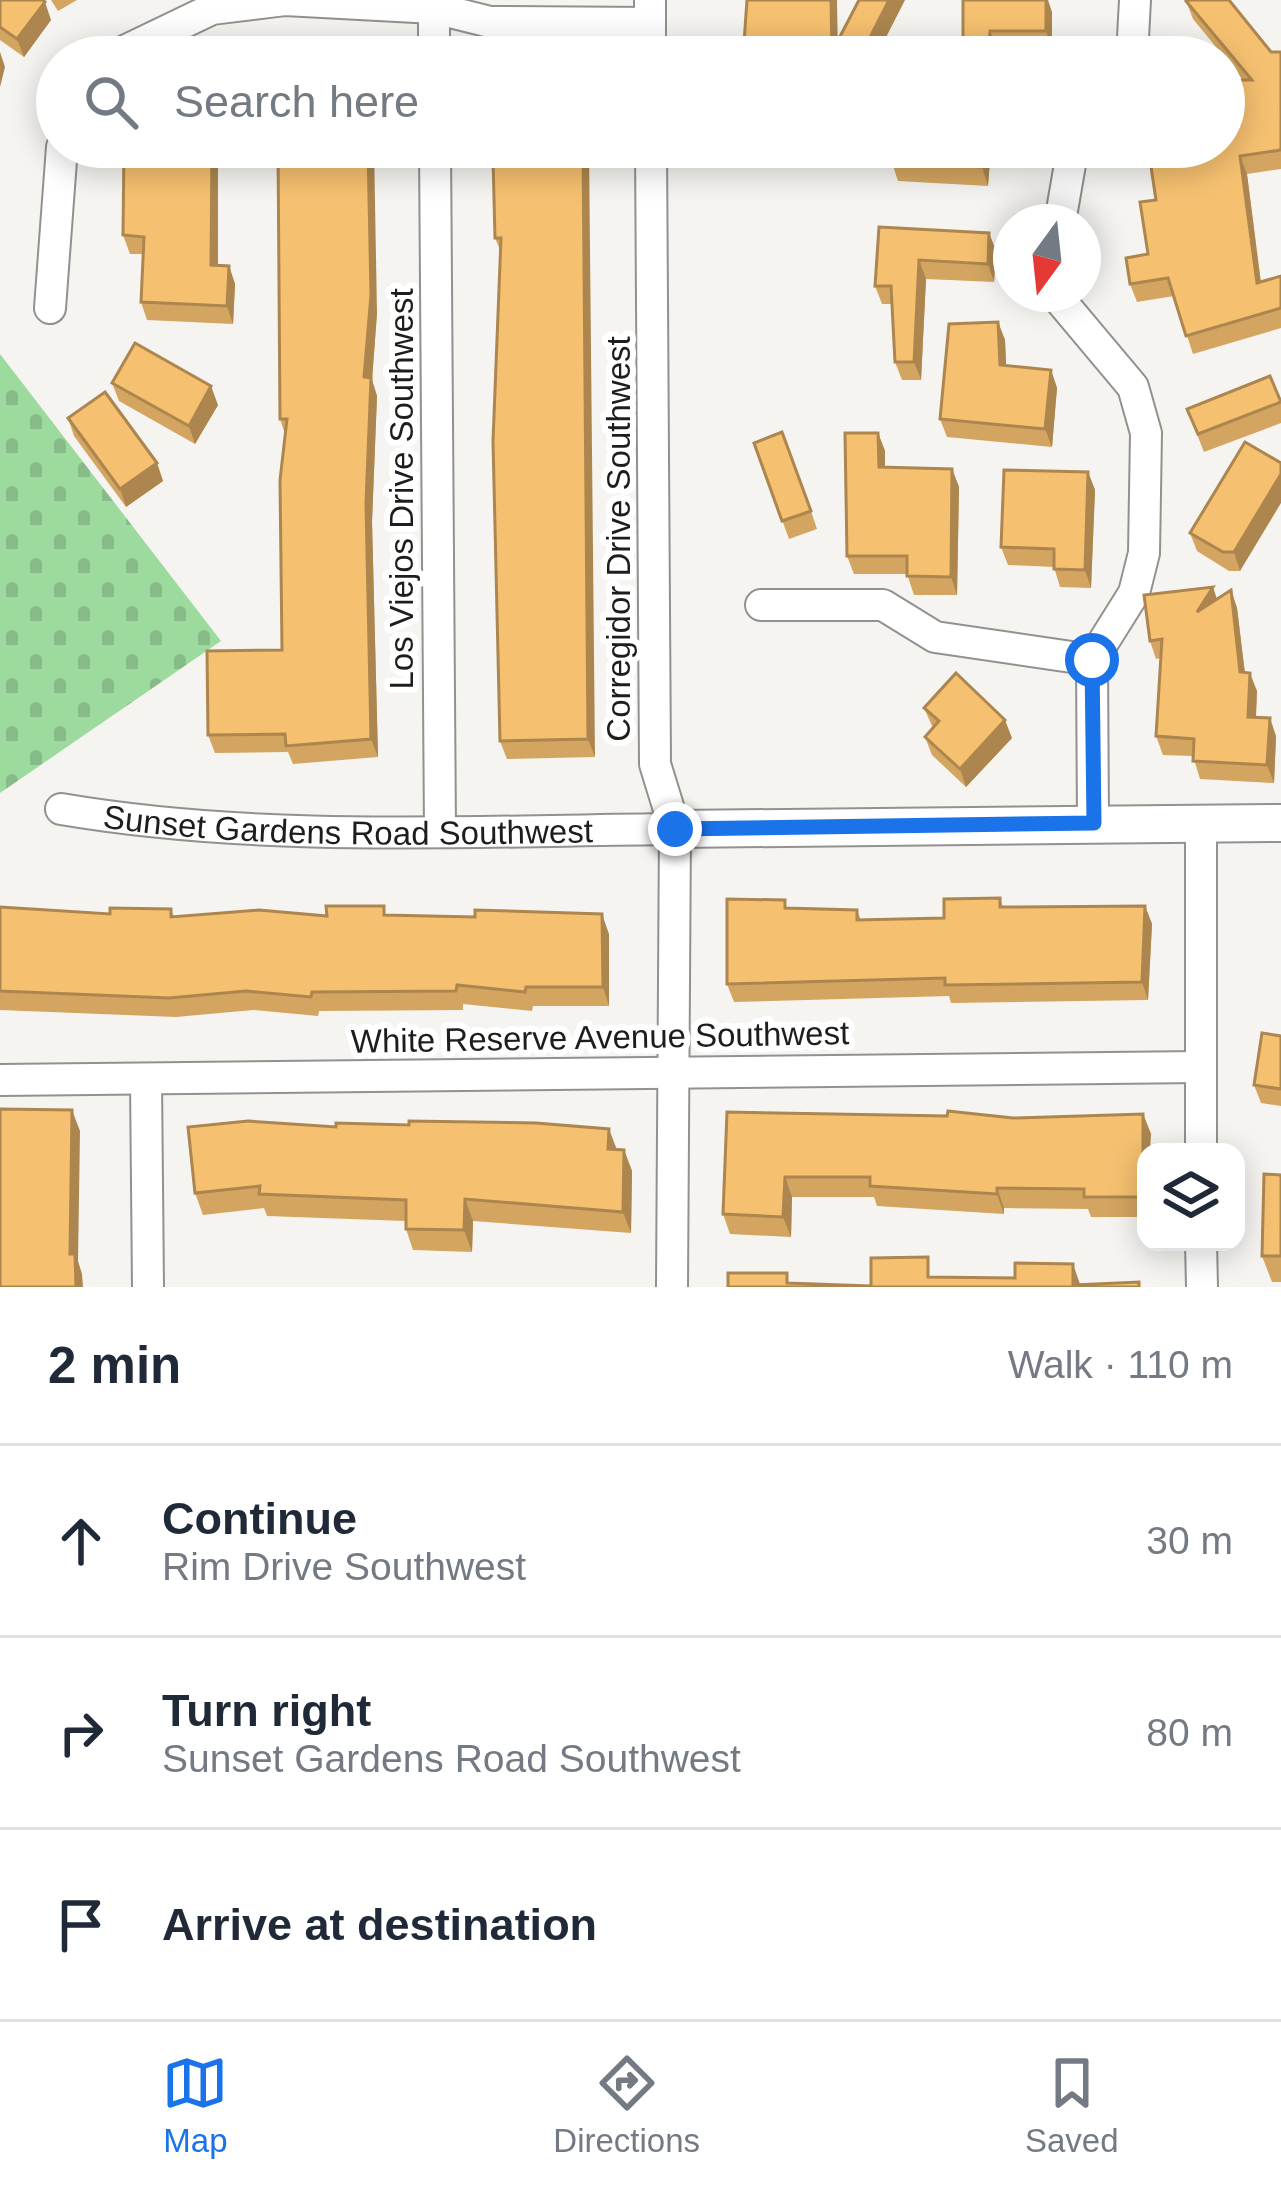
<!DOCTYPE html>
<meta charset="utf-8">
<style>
body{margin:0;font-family:Helvetica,sans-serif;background:#f6f6f7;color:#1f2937}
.controls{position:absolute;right:36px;bottom:36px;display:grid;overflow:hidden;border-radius:24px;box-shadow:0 6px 30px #0003}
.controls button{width:108px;height:108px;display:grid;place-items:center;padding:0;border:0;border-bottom:3px solid #e0e1e3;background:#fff;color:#1f2937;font:60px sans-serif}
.compass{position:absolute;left:993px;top:204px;width:108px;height:108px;border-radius:50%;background:#fff;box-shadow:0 6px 30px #0003;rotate:195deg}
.stop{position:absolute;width:36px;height:36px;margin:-27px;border:9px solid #1a73e8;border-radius:50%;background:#fff}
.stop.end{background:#1a73e8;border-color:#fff;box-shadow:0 3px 12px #0008}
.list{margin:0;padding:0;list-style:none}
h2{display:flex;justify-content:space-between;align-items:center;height:156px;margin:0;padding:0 48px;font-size:51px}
h2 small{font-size:39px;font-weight:400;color:#747a83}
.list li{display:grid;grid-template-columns:78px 1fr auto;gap:36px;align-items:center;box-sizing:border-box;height:192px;padding:0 48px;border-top:3px solid #e0e1e3}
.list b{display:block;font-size:45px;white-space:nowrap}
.list p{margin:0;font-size:39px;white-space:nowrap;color:#747a83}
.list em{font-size:39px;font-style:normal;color:#747a83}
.icon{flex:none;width:66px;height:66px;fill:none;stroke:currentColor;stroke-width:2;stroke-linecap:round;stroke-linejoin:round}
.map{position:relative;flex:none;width:1281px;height:1287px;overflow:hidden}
.search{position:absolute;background:#fff;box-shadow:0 6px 30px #0003;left:36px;right:36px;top:36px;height:132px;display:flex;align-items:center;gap:30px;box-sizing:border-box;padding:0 42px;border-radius:66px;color:#747a83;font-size:45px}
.sheet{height:732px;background:#fff}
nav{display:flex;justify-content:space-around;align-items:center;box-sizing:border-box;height:168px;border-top:3px solid #e0e1e3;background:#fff;font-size:33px;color:#747a83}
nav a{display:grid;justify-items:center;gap:6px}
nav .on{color:#1a73e8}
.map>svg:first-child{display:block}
.cemetery{fill:url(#cemetery-stones)}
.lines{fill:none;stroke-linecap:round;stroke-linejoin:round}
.minor-casing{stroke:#92918f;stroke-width:34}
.tertiary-casing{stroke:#92918f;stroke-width:40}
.minor{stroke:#fff;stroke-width:30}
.tertiary{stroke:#fff;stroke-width:36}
.wall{fill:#d3a560}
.shaded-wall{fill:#ac864e}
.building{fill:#f5c070;stroke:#ac864e;stroke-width:3}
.route{stroke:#1a73e8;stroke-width:15}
.labels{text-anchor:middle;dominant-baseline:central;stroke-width:12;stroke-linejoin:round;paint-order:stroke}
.street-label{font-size:33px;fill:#1d1d1c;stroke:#fff}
</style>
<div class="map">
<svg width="1281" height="1287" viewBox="0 0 1281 1287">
<defs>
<pattern id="cemetery-stones" width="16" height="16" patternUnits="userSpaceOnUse" patternTransform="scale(3)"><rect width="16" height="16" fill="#9dda9e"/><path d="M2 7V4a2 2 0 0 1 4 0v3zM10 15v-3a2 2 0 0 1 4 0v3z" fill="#87bb88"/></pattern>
</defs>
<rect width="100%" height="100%" fill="#f5f4f1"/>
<path class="cemetery" d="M 0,354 L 221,641 L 0,793 Z"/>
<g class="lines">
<g class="minor-casing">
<g id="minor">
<path d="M 650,0 L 650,57"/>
<path d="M 434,8 L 434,57"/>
<path d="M 112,57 L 212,9 L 285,0 L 434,8 L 490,22 L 650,23"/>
<path d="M 1132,57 L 1135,0"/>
<path d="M 435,147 L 440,831"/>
<path d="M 651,147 L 655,764 L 675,829 L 672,1287"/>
<path d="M 1060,222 L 1073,147"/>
<path d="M 1055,294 L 1133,387 L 1146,433 L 1144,553 L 1134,593 L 1092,660 L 1093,823"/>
<path d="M 50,308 L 62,147"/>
<path d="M 761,605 L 883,605 L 935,637 L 1092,660"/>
<path id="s1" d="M 61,809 C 262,843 472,831 675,829"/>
<path d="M 1201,823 L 1201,1152"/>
<path d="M 0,1080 L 1200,1067"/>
<path d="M 146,1080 L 148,1287"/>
<path d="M 1201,1242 L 1202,1287"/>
</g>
</g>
<g class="tertiary-casing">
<path id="tertiary" d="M 675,829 L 1281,823"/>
</g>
<use href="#minor" class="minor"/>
<use href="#tertiary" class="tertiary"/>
</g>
<g class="wall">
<path d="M 0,0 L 51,20 L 24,57 L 0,40 Z"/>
<path d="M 51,0 L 77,0 L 58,11 Z"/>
<path d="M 963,0 L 1052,12 L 1052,49 L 997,49 Z"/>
<path d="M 1186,1 L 1271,52 L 1281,52 L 1281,169 L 1247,174 L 1261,282 L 1281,276 L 1281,328 L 1193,354 L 1174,296 L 1137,302 L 1130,284 L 1148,254 L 1156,200 L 1243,80 L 1193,19 Z"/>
<path d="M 218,147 L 218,266 L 229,266 L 235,284 L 233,324 L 147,320 L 141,302 L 143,254 L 130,254 L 123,235 Z"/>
<path d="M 892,147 L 991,147 L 988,186 L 898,181 L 892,163 Z"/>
<path d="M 493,158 L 595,757 L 507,759 L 500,741 L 501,252 L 495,238 Z"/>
<path d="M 879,227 L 989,233 L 996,251 L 994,282 L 926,279 L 921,380 L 902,380 L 895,362 L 892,304 L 882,304 L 875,286 Z"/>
<path d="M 377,313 L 372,380 L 377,396 L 372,522 L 378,757 L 293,764 L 288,752 L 215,753 L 208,735 L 282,650 L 285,434 L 280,419 Z"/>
<path d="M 998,322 L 1005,340 L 1006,366 L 1051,370 L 1057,388 L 1052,447 L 947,437 L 940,419 Z"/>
<path d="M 1270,376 L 1281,403 L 1281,423 L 1204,452 L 1187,409 Z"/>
<path d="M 112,383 L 218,405 L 195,444 L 119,401 Z"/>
<path d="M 68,418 L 157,463 L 163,481 L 126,507 L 74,436 Z"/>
<path d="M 878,433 L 885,451 L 885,467 L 952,469 L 959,487 L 957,595 L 914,595 L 907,574 L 854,574 L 847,556 Z"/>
<path d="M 754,443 L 811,511 L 817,529 L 789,539 Z"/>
<path d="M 1281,463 L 1240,571 L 1229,571 L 1197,551 L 1190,533 Z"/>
<path d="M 1088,472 L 1095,490 L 1091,588 L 1060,587 L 1054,567 L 1008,565 L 1001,547 Z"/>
<path d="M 1231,590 L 1237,608 L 1245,673 L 1257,691 L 1256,717 L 1276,736 L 1274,783 L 1200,779 L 1193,756 L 1163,755 L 1156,736 L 1161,658 L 1156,659 L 1150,641 Z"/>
<path d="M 924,708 L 1012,738 L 966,787 L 932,755 L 925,737 L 933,728 Z"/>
<path d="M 1000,898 L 1003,907 L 1145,906 L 1152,924 L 1148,1000 L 951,1003 L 949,996 L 734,1002 L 727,984 L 788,908 L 857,910 L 861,920 L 944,918 Z"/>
<path d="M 0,907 L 110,914 L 171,909 L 174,917 L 388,916 L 609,934 L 609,1006 L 533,1006 L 532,1011 L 463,1004 L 463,1010 L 319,1011 L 318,1016 L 253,1010 L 176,1017 L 0,1010 Z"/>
<path d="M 1281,1036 L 1281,1106 L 1261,1103 L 1254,1085 Z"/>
<path d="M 727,1112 L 1013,1118 L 1143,1114 L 1151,1134 L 1146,1152 L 1146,1217 L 1091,1217 L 1088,1209 L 1004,1208 L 1004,1214 L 877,1206 L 874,1197 L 792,1197 L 791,1237 L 730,1234 L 723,1214 Z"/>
<path d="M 624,1150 L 632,1171 L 631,1233 L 473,1221 L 472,1252 L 413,1250 L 406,1229 L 406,1221 L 267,1216 L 264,1208 L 203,1215 L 195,1193 Z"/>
<path d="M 1281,1175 L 1281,1282 L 1272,1282 L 1262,1256 Z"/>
</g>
<g class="shaded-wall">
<path d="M 831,0 L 837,0 L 838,57 L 832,52 Z"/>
<path d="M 889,0 L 905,0 L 876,57 L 860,57 Z"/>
<path d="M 1046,0 L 1048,0 L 1052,12 L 1052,49 L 1046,31 Z"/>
<path d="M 45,2 L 51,20 L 24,57 L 17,39 Z"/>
<path d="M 990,31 L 997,49 L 996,57 L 988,57 Z"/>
<path d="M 0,52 L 5,67 L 0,87 Z"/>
<path d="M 212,147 L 218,147 L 218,283 L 211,265 Z"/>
<path d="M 368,147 L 374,147 L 377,313 L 372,380 L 377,396 L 372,522 L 378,757 L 371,739 L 366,504 L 364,377 Z"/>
<path d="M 583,147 L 589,147 L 595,757 L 588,739 Z"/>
<path d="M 983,147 L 991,147 L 988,186 L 982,167 Z"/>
<path d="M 1240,156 L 1247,174 L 1263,301 L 1257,283 Z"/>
<path d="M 989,233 L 996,251 L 994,282 L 988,264 Z"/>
<path d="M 919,260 L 926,279 L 921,380 L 914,362 Z"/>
<path d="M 229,266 L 235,284 L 233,324 L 227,306 Z"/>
<path d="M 998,322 L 1005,340 L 1007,383 L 1000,365 Z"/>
<path d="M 1051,370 L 1057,388 L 1052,447 L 1045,429 Z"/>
<path d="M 211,386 L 218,405 L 195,444 L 189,426 Z"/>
<path d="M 878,433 L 885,451 L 885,486 L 879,467 Z"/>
<path d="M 157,463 L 163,481 L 126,507 L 120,489 Z"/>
<path d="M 952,469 L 959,487 L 957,595 L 951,577 Z"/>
<path d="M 1088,472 L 1095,490 L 1091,588 L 1085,570 Z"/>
<path d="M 1281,474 L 1281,503 L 1240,571 L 1234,552 Z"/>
<path d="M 1213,587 L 1219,605 L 1197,612 Z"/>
<path d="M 1231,590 L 1237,608 L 1247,691 L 1240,672 Z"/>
<path d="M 1250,673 L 1257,691 L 1255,735 L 1248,717 Z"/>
<path d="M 1270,718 L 1276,736 L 1274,783 L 1267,765 Z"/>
<path d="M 1005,720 L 1012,738 L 966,787 L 960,769 Z"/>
<path d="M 1145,906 L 1152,924 L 1148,1000 L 1142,982 Z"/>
<path d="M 602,914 L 609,934 L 609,1006 L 603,987 Z"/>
<path d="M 72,1110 L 80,1131 L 78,1261 L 82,1274 L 83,1287 L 76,1287 L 70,1254 Z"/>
<path d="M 1143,1114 L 1151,1134 L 1150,1152 L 1146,1152 L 1146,1205 L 1143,1197 Z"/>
<path d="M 609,1129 L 617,1150 L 608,1149 Z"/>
<path d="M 624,1150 L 632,1171 L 631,1233 L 623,1212 Z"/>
<path d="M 785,1177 L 792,1197 L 791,1237 L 783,1217 Z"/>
<path d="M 997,1188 L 1004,1208 L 1004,1214 L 997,1194 Z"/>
<path d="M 465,1199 L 473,1221 L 472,1252 L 464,1230 Z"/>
<path d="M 1073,1264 L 1081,1287 L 1073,1287 Z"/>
</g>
<g class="building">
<path d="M 0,0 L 43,0 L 45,2 L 17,39 L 0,27 Z"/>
<path d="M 747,0 L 831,0 L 832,52 L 859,0 L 889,0 L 860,57 L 743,57 Z"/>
<path d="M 963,0 L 1046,0 L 1046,31 L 990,31 L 988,57 L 963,57 Z"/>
<path d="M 1187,0 L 1229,0 L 1271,52 L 1281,52 L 1281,150 L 1240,156 L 1257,283 L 1281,276 L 1281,308 L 1186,336 L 1168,278 L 1130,284 L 1126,258 L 1148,254 L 1140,202 L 1156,200 L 1148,147 L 1224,147 L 1224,80 L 1252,80 L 1186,1 Z"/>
<path d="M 366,40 L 367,57 L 278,57 L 278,42 Z"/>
<path d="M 124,147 L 212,147 L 211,265 L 229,266 L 227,306 L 141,302 L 144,237 L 123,235 Z"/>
<path d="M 278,147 L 368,147 L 371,295 L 364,377 L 371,378 L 366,504 L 371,739 L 286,746 L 285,734 L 208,735 L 207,651 L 282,650 L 280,480 L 287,419 L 280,419 Z"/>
<path d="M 495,147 L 583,147 L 588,739 L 500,741 L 493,441 L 501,238 L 495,238 L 493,158 Z"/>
<path d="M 892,147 L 983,147 L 982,167 L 892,163 Z"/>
<path d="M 879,227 L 989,233 L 988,264 L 919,260 L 914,362 L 895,362 L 891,286 L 875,286 Z"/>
<path d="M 998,322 L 1000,365 L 1051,370 L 1045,429 L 940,419 L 949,324 Z"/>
<path d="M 135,343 L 211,386 L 189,426 L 112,383 Z"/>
<path d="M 1270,376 L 1281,402 L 1198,434 L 1187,409 Z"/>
<path d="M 105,392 L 157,463 L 120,489 L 68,418 Z"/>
<path d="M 782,432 L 811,511 L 782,521 L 754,443 Z"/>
<path d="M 845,433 L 878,433 L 879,467 L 952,469 L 951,577 L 907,576 L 907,556 L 847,556 Z"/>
<path d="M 1245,442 L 1281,463 L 1281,474 L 1234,552 L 1223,552 L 1190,533 Z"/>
<path d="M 1004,470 L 1088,472 L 1085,570 L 1054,569 L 1054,549 L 1001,547 Z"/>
<path d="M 1213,587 L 1197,612 L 1231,590 L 1240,672 L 1250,673 L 1248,717 L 1270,718 L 1267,765 L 1193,761 L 1194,739 L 1156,736 L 1162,639 L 1150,641 L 1144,595 Z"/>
<path d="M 956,673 L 1005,720 L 960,769 L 925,737 L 939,721 L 924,708 Z"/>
<path d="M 1000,898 L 1000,907 L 1145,906 L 1142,982 L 945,985 L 945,978 L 727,984 L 727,899 L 785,900 L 785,908 L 857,910 L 857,920 L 944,918 L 944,899 Z"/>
<path d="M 326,906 L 384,906 L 384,915 L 475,917 L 475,910 L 602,914 L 603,987 L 526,987 L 525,992 L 457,985 L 456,991 L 312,992 L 311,997 L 246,991 L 169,998 L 0,991 L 0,907 L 110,914 L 110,908 L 171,909 L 171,917 L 259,910 L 327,916 Z"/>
<path d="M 1262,1033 L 1281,1036 L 1281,1089 L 1254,1085 Z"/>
<path d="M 0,1109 L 72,1110 L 70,1254 L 75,1254 L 76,1287 L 0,1287 Z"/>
<path d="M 948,1111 L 1013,1118 L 1143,1114 L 1143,1197 L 1084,1197 L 1084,1189 L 997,1188 L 997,1194 L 870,1186 L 870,1177 L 785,1177 L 783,1217 L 723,1214 L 727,1112 L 947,1116 Z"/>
<path d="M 248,1121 L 336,1127 L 336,1123 L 409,1125 L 409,1121 L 536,1123 L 609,1129 L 608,1149 L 624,1150 L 623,1212 L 465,1199 L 464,1230 L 406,1229 L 406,1200 L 259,1194 L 260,1186 L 195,1193 L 188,1127 Z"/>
<path d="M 1264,1174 L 1281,1175 L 1281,1256 L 1262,1256 Z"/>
<path d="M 928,1257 L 928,1277 L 1015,1278 L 1015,1263 L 1073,1264 L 1073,1285 L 1139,1282 L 1139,1287 L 728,1287 L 728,1273 L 787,1273 L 787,1283 L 871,1286 L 871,1258 Z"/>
</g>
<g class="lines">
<path class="route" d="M 675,829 L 1094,823 L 1092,660"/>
</g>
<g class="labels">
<g class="street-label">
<text transform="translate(401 489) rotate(-90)">Los Viejos Drive Southwest</text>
<text transform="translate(618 539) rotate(-90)">Corregidor Drive Southwest</text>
<text stroke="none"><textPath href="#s1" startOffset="288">Sunset Gardens Road Southwest</textPath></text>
<text transform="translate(600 1037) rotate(-1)">White Reserve Avenue Southwest</text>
</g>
</g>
</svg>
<div class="controls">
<button><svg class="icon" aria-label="layers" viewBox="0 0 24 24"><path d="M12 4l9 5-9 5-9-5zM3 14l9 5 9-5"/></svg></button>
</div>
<svg class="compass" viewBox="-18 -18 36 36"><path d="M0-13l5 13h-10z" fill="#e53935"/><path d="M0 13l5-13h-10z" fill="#747a83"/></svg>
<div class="stop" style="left:1092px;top:660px"></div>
<div class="stop end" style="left:675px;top:829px"></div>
<div class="search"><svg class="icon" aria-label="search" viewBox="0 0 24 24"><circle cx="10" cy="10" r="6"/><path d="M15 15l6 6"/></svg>Search here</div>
</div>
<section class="sheet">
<h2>2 min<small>Walk · 110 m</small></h2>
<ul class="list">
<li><svg class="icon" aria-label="ahead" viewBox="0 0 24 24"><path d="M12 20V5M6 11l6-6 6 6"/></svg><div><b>Continue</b><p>Rim Drive Southwest</p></div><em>30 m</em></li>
<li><svg class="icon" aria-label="right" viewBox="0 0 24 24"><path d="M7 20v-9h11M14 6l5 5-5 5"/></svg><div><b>Turn right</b><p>Sunset Gardens Road Southwest</p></div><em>80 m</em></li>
<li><svg class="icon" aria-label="arrive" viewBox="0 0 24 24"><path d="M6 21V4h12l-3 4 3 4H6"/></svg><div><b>Arrive at destination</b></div></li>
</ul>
</section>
<nav>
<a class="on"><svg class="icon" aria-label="map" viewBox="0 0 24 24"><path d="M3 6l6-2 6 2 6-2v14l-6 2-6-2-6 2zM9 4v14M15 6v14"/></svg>Map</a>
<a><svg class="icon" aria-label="directions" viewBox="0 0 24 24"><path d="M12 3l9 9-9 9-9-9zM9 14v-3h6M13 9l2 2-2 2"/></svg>Directions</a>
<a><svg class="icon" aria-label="saved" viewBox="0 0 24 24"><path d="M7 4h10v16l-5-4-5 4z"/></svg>Saved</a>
</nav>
